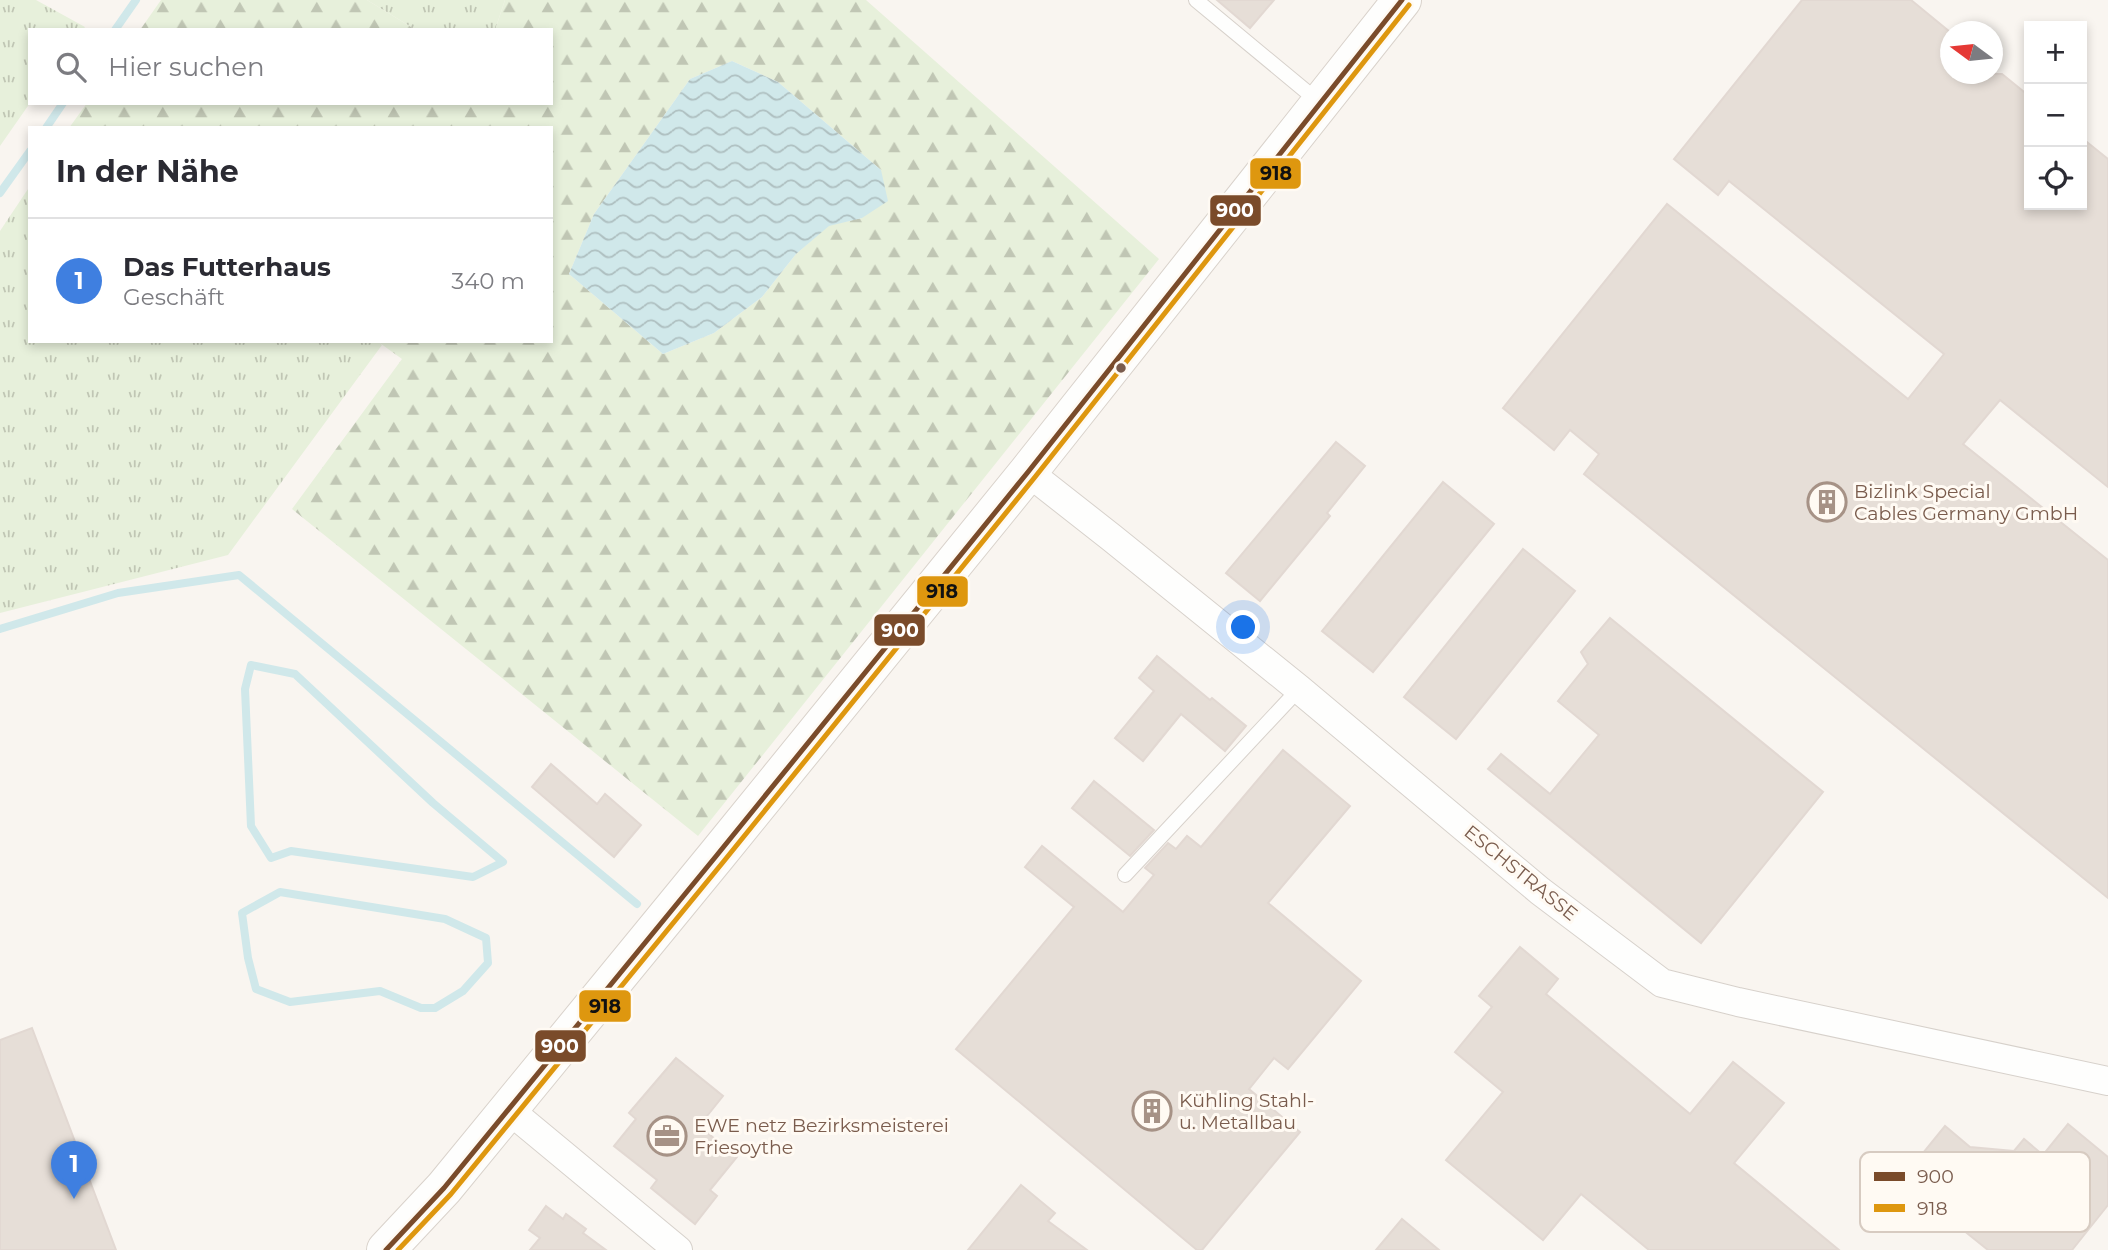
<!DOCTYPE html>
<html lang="de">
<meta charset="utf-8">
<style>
body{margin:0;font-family:Montserrat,sans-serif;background:#f2f2f3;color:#2b2b33}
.controls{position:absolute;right:21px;top:21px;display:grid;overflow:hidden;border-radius:0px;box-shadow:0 4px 10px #0003}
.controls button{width:63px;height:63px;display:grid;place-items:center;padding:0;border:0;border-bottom:2px solid #e1e1e2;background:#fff;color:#2b2b33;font:35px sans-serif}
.compass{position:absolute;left:1940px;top:21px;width:63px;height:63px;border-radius:50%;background:#fff;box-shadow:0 4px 10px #0003;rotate:285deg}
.you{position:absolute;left:1244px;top:628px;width:24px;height:24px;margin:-18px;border:5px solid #fff;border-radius:50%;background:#1a73e8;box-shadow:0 0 0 10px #1a73e833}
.badge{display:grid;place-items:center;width:46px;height:46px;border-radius:50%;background:#b45309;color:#fff;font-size:23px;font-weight:700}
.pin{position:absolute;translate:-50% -58px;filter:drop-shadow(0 2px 4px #0008)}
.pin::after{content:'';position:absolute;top:37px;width:24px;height:21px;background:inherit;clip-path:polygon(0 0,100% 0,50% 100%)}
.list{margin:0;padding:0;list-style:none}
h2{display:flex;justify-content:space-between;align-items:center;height:91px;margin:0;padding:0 28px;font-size:30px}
h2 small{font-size:23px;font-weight:400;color:#7c7c81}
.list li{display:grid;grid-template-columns:46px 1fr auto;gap:21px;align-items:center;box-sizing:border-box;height:126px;padding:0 28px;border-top:2px solid #e1e1e2}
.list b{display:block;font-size:26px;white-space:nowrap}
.list p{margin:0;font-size:23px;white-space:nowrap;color:#7c7c81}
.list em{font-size:23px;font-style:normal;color:#7c7c81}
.icon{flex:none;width:38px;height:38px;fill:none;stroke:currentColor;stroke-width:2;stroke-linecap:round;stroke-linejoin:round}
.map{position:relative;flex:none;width:2108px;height:1250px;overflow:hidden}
.search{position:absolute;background:#fff;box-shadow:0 4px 10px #0003;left:28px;top:28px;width:525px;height:77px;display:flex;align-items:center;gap:18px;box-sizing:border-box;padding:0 24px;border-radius:0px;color:#7c7c81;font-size:26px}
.panel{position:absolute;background:#fff;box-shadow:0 4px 10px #0003;left:28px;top:126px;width:525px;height:217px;border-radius:0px}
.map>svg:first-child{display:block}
.grass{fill:url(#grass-tufts)}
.forest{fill:url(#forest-firs);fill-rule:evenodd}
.water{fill:url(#water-waves)}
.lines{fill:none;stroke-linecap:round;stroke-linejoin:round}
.stream{stroke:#d0e8ea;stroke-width:8}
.building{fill:#e6ded7;stroke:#e2d8d2;stroke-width:2}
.lane-casing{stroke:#d7d1cb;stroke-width:16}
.street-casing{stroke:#d7d1cb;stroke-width:30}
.secondary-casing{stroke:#d9d2cb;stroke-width:40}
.lane{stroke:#fefefd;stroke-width:14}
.street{stroke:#fefefd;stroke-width:28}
.secondary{stroke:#fefefd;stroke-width:38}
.bus-1-casing{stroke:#fffaf3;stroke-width:10}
.bus-2-casing{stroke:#fffaf3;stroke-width:10}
.bus-1{stroke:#7a4b2a;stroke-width:5}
.bus-2{stroke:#de970f;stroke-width:5}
.bus-dot{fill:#7a5c4d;stroke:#fffaf3;stroke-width:2.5}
.labels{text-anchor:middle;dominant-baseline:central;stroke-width:6;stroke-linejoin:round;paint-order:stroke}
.poi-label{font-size:19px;fill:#7a5c4d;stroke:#fffaf3;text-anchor:start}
.street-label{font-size:19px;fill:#7a5c4d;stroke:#fffaf3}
.key{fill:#fffaf3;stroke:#d7cbc1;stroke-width:2}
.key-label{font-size:19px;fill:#7a5c4d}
.line-badge{stroke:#fffaf3;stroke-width:2.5}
.badge-label{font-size:19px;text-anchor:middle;font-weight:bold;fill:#fff}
.pale-badge-label{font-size:19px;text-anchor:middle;font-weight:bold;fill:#111}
</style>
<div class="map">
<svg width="2108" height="1250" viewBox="0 0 2108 1250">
<defs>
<pattern id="grass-tufts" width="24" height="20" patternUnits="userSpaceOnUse" patternTransform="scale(1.75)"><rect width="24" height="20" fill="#e7f0db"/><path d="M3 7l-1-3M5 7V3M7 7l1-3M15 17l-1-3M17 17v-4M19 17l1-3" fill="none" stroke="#c0c6b4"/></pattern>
<pattern id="forest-firs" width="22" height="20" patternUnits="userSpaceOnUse" patternTransform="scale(1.75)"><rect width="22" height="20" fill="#e7f0db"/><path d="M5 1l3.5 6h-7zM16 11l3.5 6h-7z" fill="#c0c6b4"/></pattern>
<pattern id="water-waves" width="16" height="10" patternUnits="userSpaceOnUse" patternTransform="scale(1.75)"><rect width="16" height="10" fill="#d0e8ea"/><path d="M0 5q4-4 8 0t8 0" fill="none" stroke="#aebfc0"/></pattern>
</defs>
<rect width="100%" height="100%" fill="#f9f5f0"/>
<g class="grass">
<path d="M 0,0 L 36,0 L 85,27 L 83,30 L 30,30 L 30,103 L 0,146 Z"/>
<path d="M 367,0 L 505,0 L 495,30 L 416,30 Z"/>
<path d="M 30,186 L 30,341 L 377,341 L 382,345 L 228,555 L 0,613 L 0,231 Z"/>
</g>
<g class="forest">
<path d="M 161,0 L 367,0 L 416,30 L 140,30 Z"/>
<path d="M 505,0 L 866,0 L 1159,259 L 698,836 L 292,509 L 402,359 L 377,341 L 551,341 L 551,128 L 69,128 L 87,103 L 551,103 L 551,30 L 495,30 ZM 732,61 L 778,82 L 881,170 L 862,218 L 829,225 L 796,254 L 762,297 L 714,333 L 663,354 L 569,274 L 594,214 L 690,79 Z"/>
</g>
<path class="water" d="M 732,61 L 778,82 L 881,170 L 888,201 L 862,218 L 829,226 L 796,254 L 762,297 L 714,333 L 663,354 L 569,274 L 594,214 L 690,79 Z"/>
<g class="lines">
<g class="stream">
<path d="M 115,30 L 136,0"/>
<path d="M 46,128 L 63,103"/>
<path d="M 0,193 L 30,151"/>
<path d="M 0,629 L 118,593 L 239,575 L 637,904"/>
<path d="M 251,665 L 295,674 L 433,803 L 503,862 L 473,877 L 291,851 L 271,858 L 251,826 L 245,689 Z"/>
<path d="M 280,892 L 445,919 L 486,938 L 488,963 L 463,991 L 435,1008 L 421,1008 L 380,991 L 290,1002 L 256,989 L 248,958 L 242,913 Z"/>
</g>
</g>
<g class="building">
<path d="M 1217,0 L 1274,0 L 1250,28 Z"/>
<path d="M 1802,0 L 1911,0 L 1950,32 L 1950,74 L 2002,74 L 2029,96 L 2029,205 L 2082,205 L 2082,138 L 2108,159 L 2108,487 L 2000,400 L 1963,444 L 2108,560 L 2108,898 L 1584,474 L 1599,454 L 1570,430 L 1554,450 L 1503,408 L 1667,204 L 1908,399 L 1944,354 L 1729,181 L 1718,195 L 1674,159 Z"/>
<path d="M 1336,442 L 1365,466 L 1327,513 L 1330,516 L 1260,601 L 1226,573 Z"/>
<path d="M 1443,482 L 1494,524 L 1373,672 L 1322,631 Z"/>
<path d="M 1523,549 L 1575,591 L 1456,739 L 1404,697 Z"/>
<path d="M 1610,618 L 1823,792 L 1701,943 L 1488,769 L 1501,754 L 1550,794 L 1599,735 L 1558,701 L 1588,664 L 1581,652 Z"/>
<path d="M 1157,656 L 1210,700 L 1212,698 L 1246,726 L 1225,751 L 1181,714 L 1143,761 L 1115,738 L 1154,691 L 1139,678 Z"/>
<path d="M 1283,750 L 1350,806 L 1268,903 L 1361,981 L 1288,1069 L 1274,1058 L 1249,1089 L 1300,1132 L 1202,1250 L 1197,1250 L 956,1049 L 1074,907 L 1025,867 L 1042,846 L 1123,912 L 1154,875 L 1145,868 L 1168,843 L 1176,849 L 1187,836 L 1201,847 Z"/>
<path d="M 551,764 L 597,804 L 605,794 L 641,825 L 614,857 L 532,787 Z"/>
<path d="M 1094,781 L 1154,830 L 1130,856 L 1072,808 Z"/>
<path d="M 1520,947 L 1558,979 L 1546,994 L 1690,1114 L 1733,1062 L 1784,1103 L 1734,1163 L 1839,1250 L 1649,1250 L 1581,1194 L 1543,1240 L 1446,1160 L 1503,1092 L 1455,1052 L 1492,1007 L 1479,996 Z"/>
<path d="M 32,1028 L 116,1250 L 0,1250 L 0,1040 Z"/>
<path d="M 676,1058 L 723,1096 L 699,1126 L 737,1157 L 710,1190 L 717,1196 L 695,1224 L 651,1188 L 657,1180 L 614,1146 L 636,1119 L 629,1113 Z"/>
<path d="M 2068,1124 L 2108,1157 L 2108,1205 L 2072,1250 L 1988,1250 L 1901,1180 L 1945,1126 L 1970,1147 L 2014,1151 L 2024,1139 L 2043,1155 Z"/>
<path d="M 1021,1185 L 1055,1213 L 1048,1221 L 1087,1250 L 968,1250 Z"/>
<path d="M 546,1206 L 563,1219 L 566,1214 L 586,1229 L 583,1233 L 606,1250 L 530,1250 L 540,1238 L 529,1230 Z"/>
<path d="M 1402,1219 L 1439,1250 L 1376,1250 Z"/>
</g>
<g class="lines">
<g class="lane-casing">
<g id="lane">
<path d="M 1196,0 L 1319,102"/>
<path d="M 1125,875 L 1299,689"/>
</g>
</g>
<g class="street-casing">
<g id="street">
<path d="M 1028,472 L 1112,538 L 1299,689 L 1540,891 L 1662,983 L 1738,1002 L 2108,1081"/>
<path d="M 508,1109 L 678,1250"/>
</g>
</g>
<g class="secondary-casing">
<path id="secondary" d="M 386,1250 L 444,1188 L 717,855 L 1028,472 L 1402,0"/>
</g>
<use href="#lane" class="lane"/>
<use href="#street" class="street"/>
<use href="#secondary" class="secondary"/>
<g class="bus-1-casing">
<path id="bus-1" d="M 386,1250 L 444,1188 L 717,855 L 1028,472 L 1402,0"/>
</g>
<g class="bus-2-casing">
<path id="bus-2" d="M 398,1250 L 451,1194 L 724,861 L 1035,477 L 1409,5"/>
</g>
<use href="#bus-1" class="bus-1"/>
<use href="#bus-2" class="bus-2"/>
</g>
<defs>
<g id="building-ring" transform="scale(2.0125)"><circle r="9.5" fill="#fffaf3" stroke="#a69286" stroke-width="1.5"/><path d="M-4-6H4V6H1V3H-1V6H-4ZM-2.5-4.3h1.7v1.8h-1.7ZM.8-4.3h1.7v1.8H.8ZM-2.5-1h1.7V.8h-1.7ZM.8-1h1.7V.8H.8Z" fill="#a69286"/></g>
<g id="office-ring" transform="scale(2.0125)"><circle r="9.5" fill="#fffaf3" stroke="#a69286" stroke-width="1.5"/><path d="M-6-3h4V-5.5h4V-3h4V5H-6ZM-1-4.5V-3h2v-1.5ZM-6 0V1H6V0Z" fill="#a69286"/></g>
</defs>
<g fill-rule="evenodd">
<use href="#building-ring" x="1827" y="502"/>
<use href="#building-ring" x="1152" y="1111"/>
<use href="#office-ring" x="667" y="1136"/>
</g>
<circle class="bus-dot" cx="1121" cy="368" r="6"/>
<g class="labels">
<g class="poi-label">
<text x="1854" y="491">Bizlink Special<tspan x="1854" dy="22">Cables Germany GmbH</tspan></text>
<text x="1179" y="1100">Kühling Stahl-<tspan x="1179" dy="22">u. Metallbau</tspan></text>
<text x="694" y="1125">EWE netz Bezirksmeisterei<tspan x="694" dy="22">Friesoythe</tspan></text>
</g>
<g class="street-label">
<text transform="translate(1521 873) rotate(39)">ESCHSTRASSE</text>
</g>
</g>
<rect x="1860" y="1152" width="230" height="80" rx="10" class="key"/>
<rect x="1874" y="1172" width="31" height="9" fill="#7a4b2a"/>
<rect x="1874" y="1204" width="31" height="8" fill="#de970f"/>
<g class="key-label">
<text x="1917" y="1183">900</text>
<text x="1917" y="1215">918</text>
</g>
<g class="line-badge">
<rect x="1249" y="157" width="53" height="33" rx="7" fill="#de970f"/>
<rect x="1209" y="194" width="53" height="33" rx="7" fill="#7a4b2a"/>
<rect x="916" y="575" width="53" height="33" rx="7" fill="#de970f"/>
<rect x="873" y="613" width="53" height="34" rx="7" fill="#7a4b2a"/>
<rect x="578" y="989" width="54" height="34" rx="7" fill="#de970f"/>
<rect x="534" y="1029" width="53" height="34" rx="7" fill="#7a4b2a"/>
</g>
<g class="badge-label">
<text x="1235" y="217">900</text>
<text x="900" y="637">900</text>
<text x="560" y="1053">900</text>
</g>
<g class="pale-badge-label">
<text x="1276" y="180">918</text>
<text x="942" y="598">918</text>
<text x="605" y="1013">918</text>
</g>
</svg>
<div class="controls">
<button>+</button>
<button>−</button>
<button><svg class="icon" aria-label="locate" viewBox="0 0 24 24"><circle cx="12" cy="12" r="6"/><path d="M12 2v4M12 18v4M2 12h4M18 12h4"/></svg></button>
</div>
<svg class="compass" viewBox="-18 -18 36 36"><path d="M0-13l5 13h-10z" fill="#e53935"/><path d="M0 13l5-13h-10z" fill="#7c7c81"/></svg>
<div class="you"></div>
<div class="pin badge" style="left:74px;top:1199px;background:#3f7fe0">1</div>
<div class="search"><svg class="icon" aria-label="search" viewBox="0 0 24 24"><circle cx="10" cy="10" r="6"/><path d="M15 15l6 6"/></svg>Hier suchen</div>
<section class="panel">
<h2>In der Nähe<small></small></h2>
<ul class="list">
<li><span class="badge" style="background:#3f7fe0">1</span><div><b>Das Futterhaus</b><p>Geschäft</p></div><em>340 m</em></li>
</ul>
</section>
</div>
